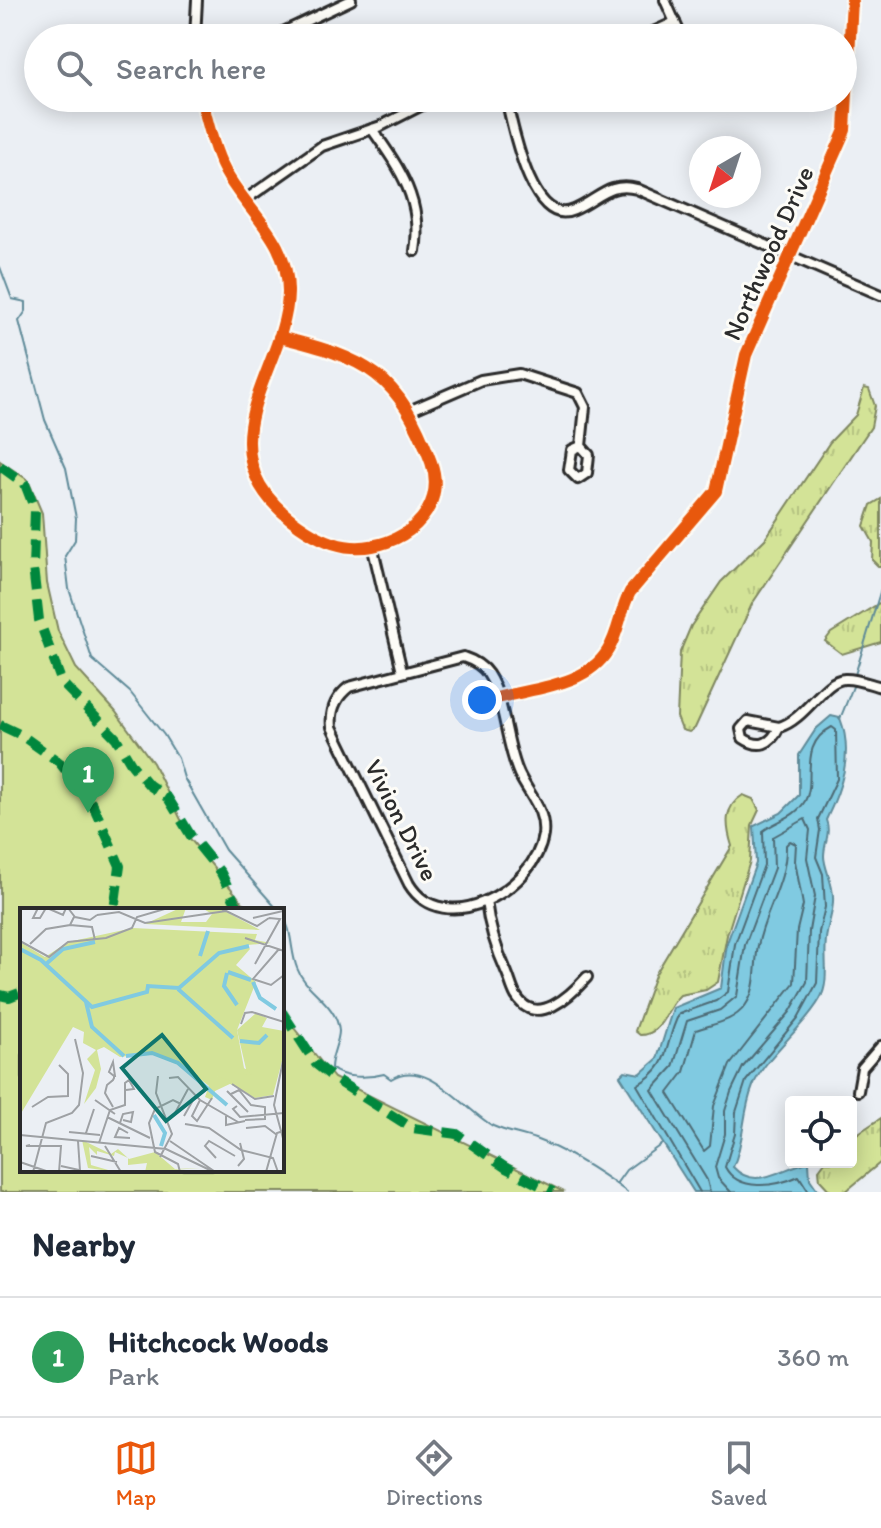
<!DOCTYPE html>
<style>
body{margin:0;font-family:Itim,sans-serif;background:#f2f2f3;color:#1f2937}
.controls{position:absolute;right:24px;bottom:24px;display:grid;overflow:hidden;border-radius:8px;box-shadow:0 4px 20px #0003}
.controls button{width:72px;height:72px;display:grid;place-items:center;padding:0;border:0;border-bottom:2px solid #e0e1e3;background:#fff;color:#1f2937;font:40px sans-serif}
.compass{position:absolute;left:689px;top:136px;width:72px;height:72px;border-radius:50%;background:#fff;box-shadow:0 4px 20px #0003;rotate:219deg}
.you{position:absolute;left:482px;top:700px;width:28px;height:28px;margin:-20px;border:6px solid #fff;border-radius:50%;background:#1a73e8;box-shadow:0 0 0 12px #1a73e833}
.badge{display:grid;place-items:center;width:52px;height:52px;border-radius:50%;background:#ea580c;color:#fff;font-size:26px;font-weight:700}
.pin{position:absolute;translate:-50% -66px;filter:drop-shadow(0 2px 4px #0008)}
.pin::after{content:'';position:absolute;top:42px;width:28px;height:24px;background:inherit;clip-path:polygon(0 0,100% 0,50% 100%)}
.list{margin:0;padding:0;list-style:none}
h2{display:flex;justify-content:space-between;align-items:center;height:104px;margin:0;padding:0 32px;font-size:34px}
h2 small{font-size:26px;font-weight:400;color:#747a83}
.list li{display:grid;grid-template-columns:52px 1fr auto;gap:24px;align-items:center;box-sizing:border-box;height:120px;padding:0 32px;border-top:2px solid #e0e1e3}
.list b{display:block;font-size:30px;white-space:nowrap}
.list p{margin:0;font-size:26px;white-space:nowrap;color:#747a83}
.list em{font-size:26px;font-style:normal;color:#747a83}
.icon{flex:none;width:44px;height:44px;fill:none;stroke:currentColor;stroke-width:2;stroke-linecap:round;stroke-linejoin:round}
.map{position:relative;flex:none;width:881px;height:1192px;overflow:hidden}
.search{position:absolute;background:#fff;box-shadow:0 4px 20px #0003;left:24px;right:24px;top:24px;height:88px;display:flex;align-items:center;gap:20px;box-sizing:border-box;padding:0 28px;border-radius:44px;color:#747a83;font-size:30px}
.sheet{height:224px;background:#fff}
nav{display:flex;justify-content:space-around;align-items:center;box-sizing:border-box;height:112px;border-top:2px solid #e0e1e3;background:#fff;font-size:22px;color:#747a83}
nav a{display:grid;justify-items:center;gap:4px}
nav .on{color:#ea580c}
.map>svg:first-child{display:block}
.grass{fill:url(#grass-tufts);stroke:#7f8761;stroke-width:2}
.park{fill:#d3e397;stroke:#7f8761;stroke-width:2}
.water{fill:#80cae1;stroke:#5e8a98;stroke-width:2}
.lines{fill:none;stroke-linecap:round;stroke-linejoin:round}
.shore{stroke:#4d6b74;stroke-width:2}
.stream{stroke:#5e8a98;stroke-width:2}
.minor-casing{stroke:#2b2b2b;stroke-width:14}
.minor{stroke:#fdfcf7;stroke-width:8}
.quiet{stroke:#00873e;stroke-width:10;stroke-dasharray:20 10;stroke-linecap:butt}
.cycleway-casing{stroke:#fdfcf7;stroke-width:17}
.cycleway{stroke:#e8590c;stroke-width:12}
.labels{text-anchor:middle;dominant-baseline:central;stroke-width:6;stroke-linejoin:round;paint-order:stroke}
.street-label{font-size:26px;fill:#2b2b2b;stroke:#fdfcf7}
.inset-river{fill:none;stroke:#80cae1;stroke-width:4}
.inset-road{fill:none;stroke:#9ea1a4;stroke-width:2}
.view{fill:#0f766e;fill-opacity:0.15;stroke:#0f766e;stroke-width:4}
.inset-edge{fill:none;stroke:#2b2b2b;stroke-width:4}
</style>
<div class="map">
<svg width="881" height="1192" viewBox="0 0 881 1192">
<defs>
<pattern id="grass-tufts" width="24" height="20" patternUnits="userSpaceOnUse" patternTransform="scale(2)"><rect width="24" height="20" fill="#d3e397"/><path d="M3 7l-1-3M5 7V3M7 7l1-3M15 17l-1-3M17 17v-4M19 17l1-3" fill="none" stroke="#b5c382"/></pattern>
</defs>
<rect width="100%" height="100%" fill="#ebeff4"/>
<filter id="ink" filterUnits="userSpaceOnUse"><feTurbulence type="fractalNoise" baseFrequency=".0125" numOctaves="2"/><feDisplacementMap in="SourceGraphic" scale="16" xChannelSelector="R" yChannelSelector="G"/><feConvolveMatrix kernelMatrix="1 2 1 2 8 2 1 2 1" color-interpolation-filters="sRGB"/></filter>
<g filter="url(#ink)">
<g class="grass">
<path d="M 864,388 L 869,389 L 875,406 L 871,427 L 752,604 L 695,728 L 689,732 L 682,730 L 677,717 L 680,652 L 691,626 L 721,582 L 765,539 L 830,442 L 856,415 Z"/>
<path d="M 881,499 L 881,566 L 878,566 L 872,560 L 873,542 L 864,526 L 871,505 Z"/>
<path d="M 881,602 L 881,642 L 842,654 L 825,641 L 831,633 Z"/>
<path d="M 743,795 L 753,799 L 759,810 L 752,825 L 750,861 L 727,935 L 718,982 L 706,990 L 680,995 C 665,1009 663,1035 640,1035 L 635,1031 L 655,975 L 732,846 C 726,827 723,807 743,795 Z"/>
<path d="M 881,1118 L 881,1162 L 845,1192 L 831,1192 L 820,1180 L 819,1170 L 825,1162 L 851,1162 L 851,1138 Z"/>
</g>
<path class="park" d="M 0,461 L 28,480 L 42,513 L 47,583 L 58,631 L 76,668 L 115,711 L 153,763 L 191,840 L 249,910 L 22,910 L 22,1170 L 282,1170 L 282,1013 L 334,1078 L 564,1192 L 0,1192 Z"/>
<path class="water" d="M 831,716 L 840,718 C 854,754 841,789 826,820 C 831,833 824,843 824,856 C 824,868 833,882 833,897 C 834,910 829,920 827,933 C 822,954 831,980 820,999 C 803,1029 766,1055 753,1086 C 742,1113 745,1140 733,1167 C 756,1192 782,1167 809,1162 L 810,1179 L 819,1192 L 694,1192 L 620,1076 L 625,1071 L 640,1074 L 657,1059 L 673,1008 L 721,988 L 727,943 L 756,863 L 754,826 L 781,813 L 799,795 L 799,755 L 816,729 Z"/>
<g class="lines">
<g class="shore">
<path d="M 790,841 L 796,844 L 795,861 L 803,905 L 797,930 L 794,983 L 730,1065 L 714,1106 L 710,1146 L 704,1151 L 668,1093 L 684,1072 L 696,1030 C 712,1024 733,1022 745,1006 C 758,988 754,966 758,946 C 765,910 787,882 786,845 Z"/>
<path d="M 700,1192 L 637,1085 C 673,1065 663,1045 679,1014 L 716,1001 L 728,992 L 735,944 L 764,865 L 763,831 C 777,820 795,818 805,801 C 817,781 797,745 832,727 L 836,730 L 837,779 L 818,819 L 820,830 L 816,857 L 823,874 L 825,907 L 819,932 L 817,983 L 798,1018 L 746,1081 L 736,1112 L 735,1134 L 725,1167 C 738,1192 775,1187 799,1176 L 809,1192"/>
<path d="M 710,1192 L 707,1180 L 652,1090 L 673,1067 L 687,1021 L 720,1010 L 737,996 L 745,945 L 774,868 L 773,837 L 805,819 L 810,830 L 807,858 L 815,896 L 809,931 L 807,982 L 790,1012 L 743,1067 L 731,1092 L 725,1111 L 725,1134 L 715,1167 L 718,1178 L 731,1192"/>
</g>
<g class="stream">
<path d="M 0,267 L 12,299 L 26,302 L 26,311 L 19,321 L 45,420 L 66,468 L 76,518 L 75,540 L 65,556 L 69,589 L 92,659 L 130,692 L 164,735 L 178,758 L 184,778 L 225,850 L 278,910"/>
<path d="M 854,678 L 881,589"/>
<path d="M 840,719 L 854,684"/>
<path d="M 282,914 C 293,931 290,950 297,968 C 305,991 337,1003 339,1031 C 339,1042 331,1055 331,1068 C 343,1079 369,1078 384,1074 L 391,1079 C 427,1056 465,1111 493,1126 C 506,1132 521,1134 535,1139 C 567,1151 600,1172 627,1192"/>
<path d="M 616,1184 L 626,1170 L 662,1144"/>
</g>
<g class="minor-casing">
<g id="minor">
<path d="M 665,0 L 682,38"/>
<path d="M 195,36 L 230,38"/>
<path d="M 195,38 L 197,0"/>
<path d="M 262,38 L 283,32 L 351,0"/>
<path d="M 640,38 L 675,22"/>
<path d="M 201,98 C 209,125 214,154 229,178 C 253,217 289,242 288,293 C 287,357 224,421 260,485 C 276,513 319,545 352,547 C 400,550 449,512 431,462 C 399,374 367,358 279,337"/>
<path d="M 506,98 C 512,123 531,229 574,210 C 597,201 609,181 637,189 L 881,295"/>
<path d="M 709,98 L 710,100"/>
<path d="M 372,129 C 400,169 423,201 415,251"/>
<path d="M 245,200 L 322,146 L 381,126 L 436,98"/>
<path d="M 409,411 L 481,380 L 519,374 L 578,393 L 585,407 L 581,446 L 572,450 L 569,470 L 578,479 L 587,473 L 589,455 L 581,446"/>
<path d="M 372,545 L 402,671"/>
<path d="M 463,657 C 472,660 482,665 488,674 C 506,702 505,743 519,774 C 529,795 546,810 543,835 C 535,890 443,940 409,884 L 332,727 C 330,710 336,697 349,687 Z"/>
<path d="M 497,698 C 533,688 587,686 608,650 C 619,632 620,611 630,592 L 716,491 L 746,355 L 845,130 L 852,0"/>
<path d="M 748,721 L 779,727 C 771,745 759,749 743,738 L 741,729 Z"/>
<path d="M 779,727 C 805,720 824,680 844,679 C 856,678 869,684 881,687"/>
<path d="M 486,901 C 489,927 496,949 507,973 C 510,980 512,989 516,996 C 536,1029 571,995 587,977"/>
<path d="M 858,1091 L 862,1068 L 881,1046"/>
</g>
</g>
<use href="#minor" class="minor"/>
<g class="quiet">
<path d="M 0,466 L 25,484 L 35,510 L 33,567 L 39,620 L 62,683 L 116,738 L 132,765 L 149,785 L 168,798 L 191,836 L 221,873 L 239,910"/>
<path d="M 0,725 L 21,735 L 59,762 L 93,805 L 120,866 L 114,910"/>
<path d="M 0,995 L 9,997 L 22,992"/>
<path d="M 282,1012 L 316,1064 L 335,1079 L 412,1128 L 457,1134 L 506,1168 L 553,1192"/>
</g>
<g class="cycleway-casing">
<g id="cycleway">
<path d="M 201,98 C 209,125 214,154 229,178 C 253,217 289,242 288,293 C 287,357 224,421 260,485 C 276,513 319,545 352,547 C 400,550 449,512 431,462 C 399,374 367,358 279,337"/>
<path d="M 497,698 C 533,688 587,686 608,650 C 619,632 620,611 630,592 L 716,491 L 746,355 L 845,130 L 852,0"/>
</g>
</g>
<use href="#cycleway" class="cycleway"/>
</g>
</g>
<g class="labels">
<g class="street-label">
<text transform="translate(768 253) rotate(-66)">Northwood Drive</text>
<text transform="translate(402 820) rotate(63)">Vivion Drive</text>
</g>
</g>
<g transform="translate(20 908)">
<rect width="264" height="264" fill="#ebeff4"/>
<path d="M 160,0 L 166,0 L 161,14 L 186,14 L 192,6 L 182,0 L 199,0 L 240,22 L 125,16 ZM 236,105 L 247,110 L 242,119 L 264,123 L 264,146 L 253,187 L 235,190 L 196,168 L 197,163 L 226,161 L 217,122 ZM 62,232 L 91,246 L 98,241 L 109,251 L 135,244 L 155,261 L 180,260 L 125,264 L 127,255 L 108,257 L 108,250 L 95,244 L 94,248 L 77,243 L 77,247 L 69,239 L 71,257 L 95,264 L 68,260 Z" fill="#d3e397"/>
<path d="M 113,20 L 237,26 L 235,32 L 251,35 L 227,37 L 230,41 L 216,57 L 236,74 L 217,122 L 224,160 L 233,167 L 197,163 L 197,168 L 214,174 L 195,183 L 192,192 L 185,189 L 189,178 L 160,155 L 131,145 L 100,149 L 84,139 L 77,142 L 81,161 L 76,180 L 64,196 L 75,162 L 67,151 L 76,142 L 63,135 L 64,124 L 53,119 L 0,207 L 0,34 L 25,49 L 48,34 Z" fill="#d3e397"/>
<path class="inset-river" d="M 0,41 L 21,52 L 72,99 L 127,84 L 128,78 L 159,80 L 199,45 L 229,38M 180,48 L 188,23M 26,56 L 43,41 L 75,34M 208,64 L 231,72M 207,65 L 204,78 L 217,97M 233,74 L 240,90 L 256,101M 158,81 L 213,130M 66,94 L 72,119 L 104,148M 220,133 L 239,135 L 247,127M 106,148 L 132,145 L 158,155 L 207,197M 134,207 L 145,225 L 141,238"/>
<path class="inset-road" d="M 18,0 L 13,10 L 20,10 L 26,0M 27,0 L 43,7 L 46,0M 48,0 L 55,9 L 70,12 L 77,7M 200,0 L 237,18 L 249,10M 77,7 L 99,4 L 125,15 L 206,3M 233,10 L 263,3M 50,17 L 72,19 L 75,32M 225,30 L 264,43M 0,33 L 29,49 L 48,34 L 86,30 L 112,20 L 117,9 L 148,0M 10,36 L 26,21 L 50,17 L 54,9M 259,41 L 233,71 L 251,77 L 264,67M 235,56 L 260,11 L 249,10M 221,116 L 225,105 L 232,104 L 264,114M 264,148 L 254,197 L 264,234M 138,168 L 136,185 L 152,226 L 140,249M 149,170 L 158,169 L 180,192 L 218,214M 212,176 L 235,191 L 254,188M 207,183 L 228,204M 211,186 L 219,182 L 231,197 L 245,199 L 245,211 L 225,212M 75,192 L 95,206M 180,192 L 172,208 L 177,213 L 192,190M 217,198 L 213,201 L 220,209 L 264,205M 12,199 L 28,189 L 48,188 L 48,166 L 39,157M 93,199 L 85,185 L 87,177 L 93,172 L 94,170 L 94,168 L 95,168 L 93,154 L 89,164 L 94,168M 155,205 L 168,181M 206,207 L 206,217 L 225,213M 164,208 L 176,187M 87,209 L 130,230M 100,215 L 103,206 L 113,204 L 111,214 L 103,212M 165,216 L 189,220 L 221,242 L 253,250 L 258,264M 226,220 L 245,218 L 257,227M 49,224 L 80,227M 66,225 L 74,201M 108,225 L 99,220 L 95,229 L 110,230M 0,227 L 146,241 L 194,264M 58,233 L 60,263M 150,233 L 194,263M 79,235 L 90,202 L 105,197 L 105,175 L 109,172 L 114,181 L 106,182M 10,237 L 6,238 L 41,238 L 39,264M 85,238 L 101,264M 71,248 L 97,254M 196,250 L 185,238 L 189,233 L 215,248M 0,254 L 29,264M 41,258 L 68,264M 218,258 L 224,251 L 220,235M 13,264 L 26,215 L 52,205 L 59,197 L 63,165 L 55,131M 160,264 L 158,256 L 135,244 L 129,215 L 135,201 L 153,192 L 161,196M 246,264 L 257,225 L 263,223"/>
<path class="view" d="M 142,127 L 186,181 L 146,213 L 102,160 Z"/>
<rect width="264" height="264" class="inset-edge"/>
</g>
</svg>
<div class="controls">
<button><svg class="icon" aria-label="locate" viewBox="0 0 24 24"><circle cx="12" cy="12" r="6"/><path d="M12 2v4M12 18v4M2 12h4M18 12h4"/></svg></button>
</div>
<svg class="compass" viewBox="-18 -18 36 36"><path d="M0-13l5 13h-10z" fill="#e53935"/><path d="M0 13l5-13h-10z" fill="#747a83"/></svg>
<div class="you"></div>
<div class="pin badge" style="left:88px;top:813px;background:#2e9e5b">1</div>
<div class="search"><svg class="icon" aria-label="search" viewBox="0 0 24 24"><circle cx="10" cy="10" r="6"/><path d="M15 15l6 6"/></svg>Search here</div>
</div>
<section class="sheet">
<h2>Nearby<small></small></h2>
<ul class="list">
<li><span class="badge" style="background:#2e9e5b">1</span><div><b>Hitchcock Woods</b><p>Park</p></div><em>360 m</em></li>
</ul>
</section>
<nav>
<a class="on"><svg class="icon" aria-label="map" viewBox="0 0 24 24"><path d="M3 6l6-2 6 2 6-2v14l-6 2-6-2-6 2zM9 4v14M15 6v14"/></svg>Map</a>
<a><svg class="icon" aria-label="directions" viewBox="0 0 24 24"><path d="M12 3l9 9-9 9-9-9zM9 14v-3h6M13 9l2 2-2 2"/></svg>Directions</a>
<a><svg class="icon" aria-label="saved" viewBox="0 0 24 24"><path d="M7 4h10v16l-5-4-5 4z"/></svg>Saved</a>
</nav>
